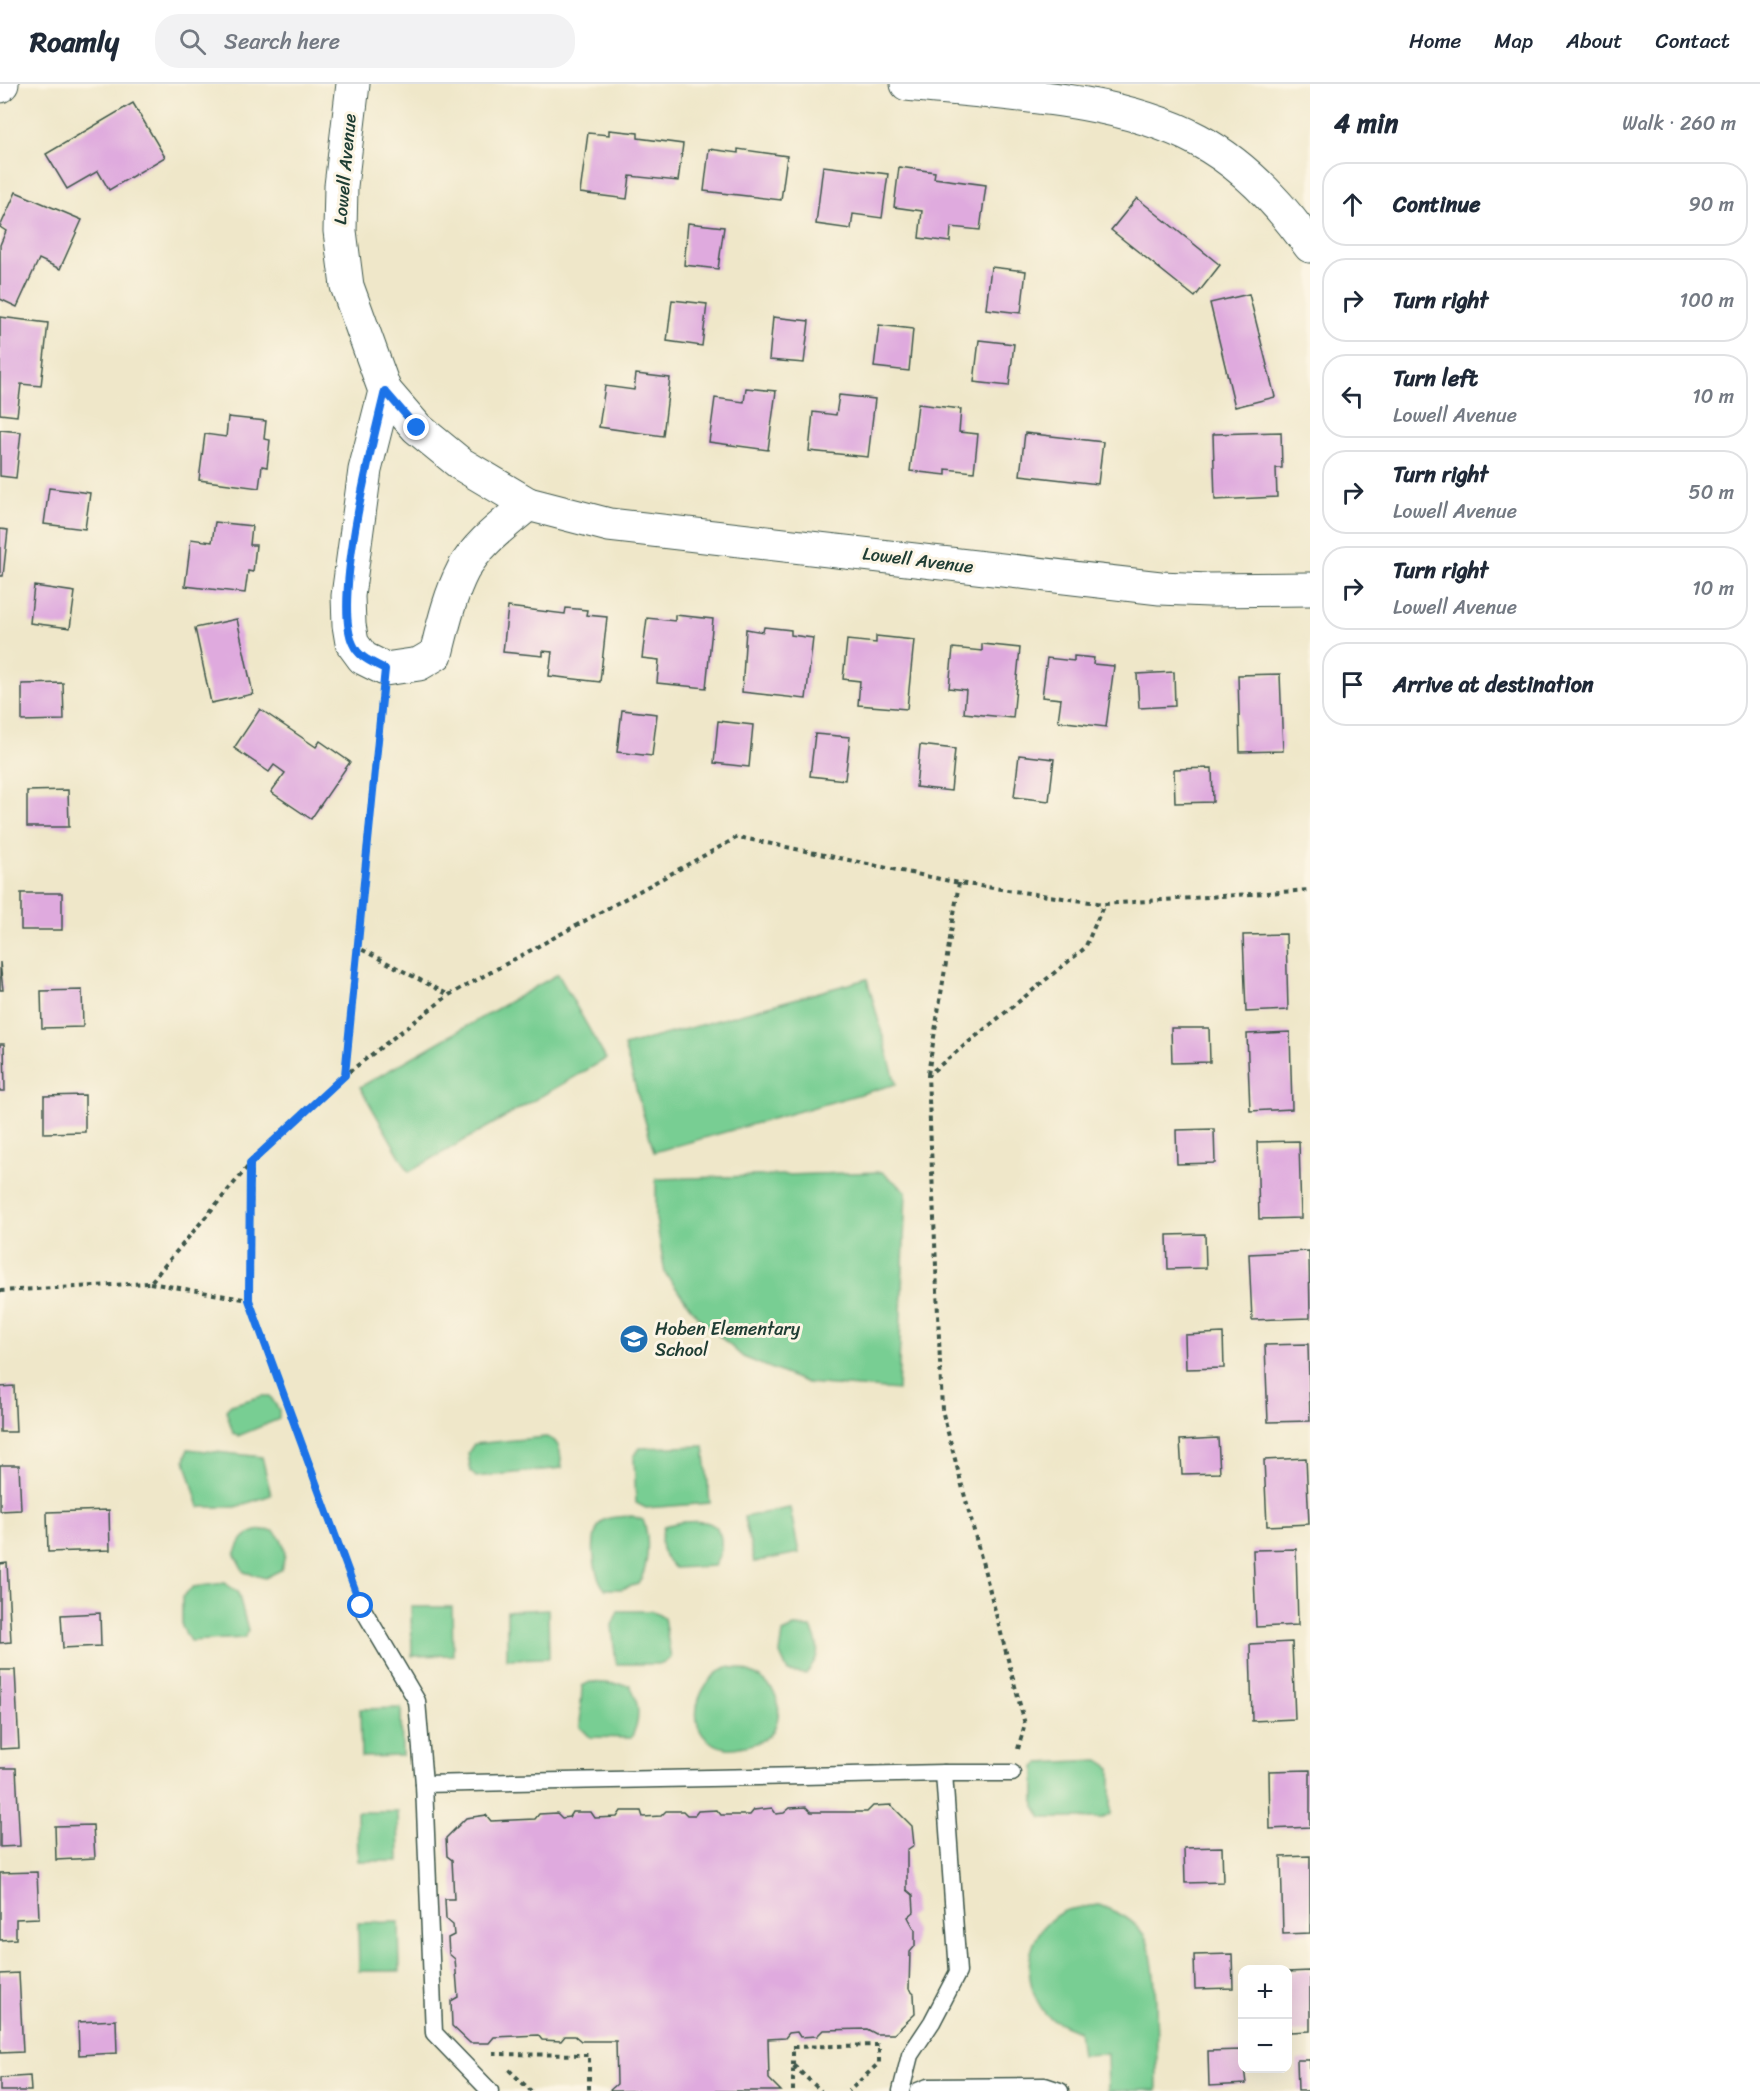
<!DOCTYPE html>
<meta charset="utf-8">
<style>
body{margin:0;font-family:Sriracha,sans-serif;background:#f2f2f3;color:#1f2937}
.controls{position:absolute;right:18px;bottom:18px;display:grid;overflow:hidden;border-radius:12px;box-shadow:0 6px 24px #0002}
.controls button{width:54px;height:54px;display:grid;place-items:center;padding:0;border:0;border-bottom:2px solid #e0e1e3;background:#fff;color:#1f2937;font:30px sans-serif}
.stop{position:absolute;width:18px;height:18px;margin:-14px;border:4px solid #1a73e8;border-radius:50%;background:#fff}
.stop.end{background:#1a73e8;border-color:#fff;box-shadow:0 2px 6px #0008}
.list{margin:0;padding:0;list-style:none}
h2{display:flex;justify-content:space-between;align-items:center;height:78px;margin:0;padding:0 24px;font-size:26px}
h2 small{font-size:20px;font-weight:400;color:#747a83}
.list li{display:grid;grid-template-columns:39px 1fr auto;gap:18px;align-items:center;box-sizing:border-box;height:84px;margin:0 12px 12px;padding:0 12px;border:2px solid #e0e1e3;border-radius:24px}
.list b{display:block;font-size:22px;white-space:nowrap}
.list p{margin:0;font-size:20px;white-space:nowrap;color:#747a83}
.list em{font-size:20px;font-style:normal;color:#747a83}
.icon{flex:none;width:33px;height:33px;fill:none;stroke:currentColor;stroke-width:2;stroke-linecap:round;stroke-linejoin:round}
.map{position:relative;flex:none;width:1310px;height:2007px;overflow:hidden}
header{display:flex;align-items:center;gap:36px;box-sizing:border-box;height:84px;padding:0 30px;background:#fff;border-bottom:2px solid #e0e1e3}
header strong{font-size:28px}
nav{display:flex;gap:33px;margin-inline-start:auto;font-size:21px}
.search{width:420px;height:54px;background:#f2f2f3;display:flex;align-items:center;gap:15px;box-sizing:border-box;padding:0 21px;border-radius:24px;color:#747a83;font-size:22px}
main{display:flex}
aside{flex:1;background:#fff}
.map>svg:first-child{display:block}
.green{fill:#78ce93;stroke:#4c8664;stroke-width:1.5}
.building{fill:#dfaade}
.lines{fill:none;stroke-linecap:round;stroke-linejoin:round}
.lane-casing{stroke:#3e564a;stroke-width:19}
.street-casing{stroke:#3e564a;stroke-width:35}
.path{stroke:#3e564a;stroke-width:4;stroke-dasharray:4.5 4.5;stroke-linecap:butt}
.lane{stroke:#fff;stroke-width:16}
.street{stroke:#fff;stroke-width:33}
.route{stroke:#1a73e8;stroke-width:8}
.labels{text-anchor:middle;dominant-baseline:central;stroke-width:6;stroke-linejoin:round;paint-order:stroke}
.street-label{font-size:18px;fill:#1f3d34;stroke:#fcf5e5}
.poi-label{font-size:18px;fill:#1f3d34;stroke:#fcf5e5;text-anchor:start}
</style>
<header>
<strong>Roamly</strong>
<div class="search"><svg class="icon" aria-label="search" viewBox="0 0 24 24"><circle cx="10" cy="10" r="6"/><path d="M15 15l6 6"/></svg>Search here</div>
<nav><a>Home</a><a>Map</a><a>About</a><a>Contact</a></nav>
</header>
<main>
<div class="map">
<svg width="1310" height="2007" viewBox="0 0 1310 2007">
<rect width="100%" height="100%" fill="#fcf5e5"/>
<filter id="ink" filterUnits="userSpaceOnUse"><feTurbulence type="fractalNoise" baseFrequency=".0167" numOctaves="2"/><feDisplacementMap in="SourceGraphic" scale="12" xChannelSelector="R" yChannelSelector="G"/><feConvolveMatrix kernelMatrix="1 2 1 2 8 2 1 2 1" color-interpolation-filters="sRGB"/></filter>
<filter id="wash" filterUnits="userSpaceOnUse"><feTurbulence type="fractalNoise" baseFrequency=".008" numOctaves="4" result="noise"/><feDisplacementMap in="SourceGraphic" scale="24" xChannelSelector="R" yChannelSelector="G"/><feGaussianBlur stdDeviation="1.35" result="paint"/><feColorMatrix in="noise" values="0 0 0 0 0 0 0 0 0 0 0 0 0 0 0 0 0 1.4 0 .05"/><feComposite in="paint" operator="in"/></filter>
<g filter="url(#wash)">
<rect width="100%" height="100%" fill="#efe7c9"/>
<g class="green">
<path d="M 558,890 L 606,975 L 409,1088 L 360,1003 Z"/>
<path d="M 867,895 L 896,1000 L 654,1068 L 624,962 Z"/>
<path d="M 882,1088 L 906,1107 L 898,1306 L 807,1299 L 743,1273 L 697,1232 L 665,1189 L 656,1135 L 656,1095 Z"/>
<path d="M 262,1312 L 270,1312 L 279,1326 L 279,1335 L 238,1352 L 233,1349 L 226,1326 L 231,1321 Z"/>
<path d="M 546,1353 C 562,1357 560,1370 562,1384 L 476,1393 L 471,1388 L 468,1369 L 474,1360 Z"/>
<path d="M 704,1362 L 710,1419 L 646,1424 L 636,1419 L 634,1372 L 640,1364 Z"/>
<path d="M 188,1365 L 262,1373 L 271,1411 L 236,1423 L 199,1423 L 185,1376 Z"/>
<path d="M 790,1424 L 799,1469 L 754,1478 L 744,1433 Z"/>
<path d="M 632,1432 L 643,1436 C 650,1454 649,1484 638,1500 L 621,1505 L 605,1505 C 593,1493 587,1447 604,1436 C 610,1432 624,1433 632,1432 Z"/>
<path d="M 681,1438 C 688,1438 698,1437 705,1438 C 727,1443 723,1468 714,1482 L 675,1484 C 661,1471 658,1460 664,1442 Z"/>
<path d="M 261,1446 L 274,1447 C 287,1460 287,1469 281,1486 L 265,1494 L 244,1488 L 235,1471 C 241,1455 243,1450 261,1446 Z"/>
<path d="M 224,1499 L 238,1508 L 248,1547 L 244,1554 L 190,1557 L 182,1543 L 182,1513 L 193,1503 Z"/>
<path d="M 411,1523 L 452,1523 L 453,1571 L 412,1572 Z"/>
<path d="M 548,1525 L 549,1574 L 507,1575 L 507,1527 Z"/>
<path d="M 618,1527 L 652,1527 L 664,1534 L 671,1574 L 662,1580 L 616,1580 L 612,1541 Z"/>
<path d="M 794,1543 L 811,1544 C 821,1564 820,1574 806,1590 L 788,1588 L 780,1570 L 783,1549 Z"/>
<path d="M 727,1583 C 759,1586 789,1608 775,1643 C 772,1652 759,1659 750,1661 C 743,1662 734,1665 727,1664 C 681,1657 692,1599 727,1583 Z"/>
<path d="M 590,1598 L 630,1601 C 640,1619 641,1636 631,1654 L 590,1653 L 580,1643 L 582,1602 Z"/>
<path d="M 401,1624 L 402,1672 L 361,1673 L 360,1625 Z"/>
<path d="M 1099,1676 L 1111,1684 L 1111,1730 L 1103,1734 L 1042,1734 L 1035,1722 L 1035,1683 L 1040,1679 Z"/>
<path d="M 357,1728 L 398,1728 L 399,1777 L 358,1777 Z"/>
<path d="M 1099,1821 C 1118,1829 1132,1834 1144,1851 C 1160,1874 1156,1974 1157,2006 L 1108,2007 L 1107,1970 L 1081,1971 L 1078,1947 C 1068,1942 1051,1937 1045,1929 C 1020,1897 1024,1849 1062,1828 C 1072,1823 1088,1823 1099,1821 Z"/>
<path d="M 399,1838 L 400,1887 L 359,1887 L 358,1839 Z"/>
</g>
<g id="blocks">
<g class="building">
<path d="M 133,19 L 165,73 L 109,106 L 98,87 L 67,105 L 46,70 Z"/>
<path d="M 609,46 L 638,49 L 638,54 L 683,60 L 678,97 L 630,92 L 627,115 L 580,109 L 588,49 L 609,51 Z"/>
<path d="M 709,65 L 738,69 L 738,65 L 787,72 L 781,116 L 704,107 Z"/>
<path d="M 823,82 L 888,90 L 882,134 L 853,130 L 851,145 L 816,140 Z"/>
<path d="M 899,83 L 935,88 L 934,94 L 986,101 L 980,146 L 951,143 L 950,158 L 919,154 L 922,127 L 894,123 Z"/>
<path d="M 16,108 L 82,136 L 60,185 L 39,175 L 17,223 L 0,215 L 0,161 L 6,147 L 0,143 Z"/>
<path d="M 1137,114 L 1220,181 L 1195,213 L 1111,146 Z"/>
<path d="M 688,139 L 724,143 L 718,185 L 684,181 Z"/>
<path d="M 991,183 L 1026,187 L 1021,229 L 986,225 Z"/>
<path d="M 1249,210 L 1275,313 L 1235,323 L 1210,219 Z"/>
<path d="M 672,216 L 707,220 L 702,262 L 667,257 Z"/>
<path d="M 0,233 L 48,239 L 41,302 L 21,300 L 17,332 L 0,330 Z"/>
<path d="M 773,233 L 809,237 L 804,279 L 769,276 Z"/>
<path d="M 879,241 L 913,245 L 909,287 L 874,283 Z"/>
<path d="M 979,256 L 1014,260 L 1009,302 L 974,298 Z"/>
<path d="M 636,290 L 670,294 L 663,352 L 599,343 L 605,302 L 634,306 Z"/>
<path d="M 746,304 L 776,307 L 768,366 L 709,358 L 715,314 L 744,318 Z"/>
<path d="M 839,311 L 875,315 L 868,373 L 809,367 L 813,328 L 836,331 Z"/>
<path d="M 918,320 L 961,325 L 959,348 L 978,350 L 974,388 L 946,385 L 946,391 L 910,387 Z"/>
<path d="M 228,333 L 266,337 L 264,355 L 270,356 L 267,383 L 262,382 L 259,404 L 199,396 L 205,350 L 226,353 Z"/>
<path d="M 0,346 L 21,348 L 16,394 L 0,392 Z"/>
<path d="M 1281,348 L 1282,384 L 1276,384 L 1277,413 L 1215,416 L 1213,350 Z"/>
<path d="M 1025,349 L 1103,358 L 1098,400 L 1020,391 Z"/>
<path d="M 49,404 L 90,409 L 85,445 L 44,440 Z"/>
<path d="M 215,438 L 252,442 L 250,461 L 256,461 L 253,488 L 248,487 L 245,509 L 185,502 L 191,455 L 212,458 Z"/>
<path d="M 0,445 L 8,446 L 3,492 L 0,492 Z"/>
<path d="M 34,502 L 75,508 L 70,544 L 30,539 Z"/>
<path d="M 508,523 L 565,530 L 566,524 L 587,526 L 586,531 L 607,533 L 600,598 L 549,592 L 552,568 L 543,567 L 543,572 L 503,568 Z"/>
<path d="M 675,531 L 713,535 L 706,604 L 657,599 L 659,576 L 642,574 L 647,534 L 675,537 Z"/>
<path d="M 237,535 L 253,610 L 211,619 L 195,544 Z"/>
<path d="M 764,543 L 791,546 L 791,551 L 813,554 L 806,615 L 742,608 L 746,545 L 763,548 Z"/>
<path d="M 876,552 L 914,556 L 907,625 L 858,621 L 860,597 L 843,595 L 847,556 L 876,559 Z"/>
<path d="M 982,560 L 1020,564 L 1013,634 L 964,629 L 966,606 L 949,604 L 953,564 L 982,567 Z"/>
<path d="M 1074,572 L 1094,574 L 1093,580 L 1114,582 L 1106,643 L 1058,637 L 1061,615 L 1042,613 L 1047,574 L 1074,577 Z"/>
<path d="M 1174,588 L 1175,622 L 1139,624 L 1137,590 Z"/>
<path d="M 1280,590 L 1283,667 L 1240,668 L 1238,591 Z"/>
<path d="M 63,599 L 64,636 L 22,637 L 22,600 Z"/>
<path d="M 260,625 L 316,663 L 320,657 L 350,678 L 311,735 L 271,708 L 285,689 L 274,681 L 269,688 L 234,664 Z"/>
<path d="M 622,626 L 657,630 L 652,672 L 617,668 Z"/>
<path d="M 718,637 L 753,641 L 749,683 L 714,679 Z"/>
<path d="M 815,650 L 850,653 L 845,696 L 810,692 Z"/>
<path d="M 920,661 L 955,665 L 951,707 L 916,703 Z"/>
<path d="M 1019,671 L 1054,675 L 1049,717 L 1014,713 Z"/>
<path d="M 1212,684 L 1213,718 L 1175,719 L 1174,685 Z"/>
<path d="M 68,706 L 69,743 L 27,743 L 27,707 Z"/>
<rect x="21" y="809" width="41" height="37"/>
<path d="M 1286,850 L 1288,926 L 1246,928 L 1243,851 Z"/>
<path d="M 0,878 L 3,906 L 0,906 Z"/>
<path d="M 82,906 L 83,943 L 42,944 L 41,907 Z"/>
<path d="M 1171,944 L 1209,944 L 1210,978 L 1172,979 Z"/>
<path d="M 1290,948 L 1292,1025 L 1250,1027 L 1247,950 Z"/>
<path d="M 0,960 L 4,960 L 5,1007 L 0,1007 Z"/>
<path d="M 85,1011 L 85,1048 L 44,1049 L 44,1012 Z"/>
<path d="M 1214,1045 L 1215,1079 L 1177,1080 L 1176,1046 Z"/>
<path d="M 1299,1057 L 1301,1134 L 1259,1135 L 1257,1058 Z"/>
<path d="M 1205,1150 L 1206,1184 L 1168,1185 L 1167,1151 Z"/>
<path d="M 1309,1167 L 1310,1234 L 1252,1236 L 1249,1170 Z"/>
<path d="M 1223,1249 L 1224,1284 L 1186,1285 L 1185,1251 Z"/>
<path d="M 1308,1260 L 1310,1337 L 1268,1338 L 1265,1261 Z"/>
<path d="M 14,1302 L 16,1348 L 0,1348 L 0,1303 Z"/>
<path d="M 1218,1354 L 1220,1389 L 1182,1390 L 1180,1356 Z"/>
<path d="M 1306,1374 L 1309,1440 L 1267,1442 L 1264,1376 Z"/>
<path d="M 0,1381 L 19,1381 L 21,1426 L 0,1427 Z"/>
<path d="M 109,1426 L 110,1466 L 48,1468 L 47,1428 Z"/>
<path d="M 1296,1465 L 1298,1541 L 1256,1543 L 1253,1466 Z"/>
<path d="M 7,1479 L 11,1558 L 0,1559 L 0,1480 Z"/>
<path d="M 100,1529 L 101,1562 L 63,1564 L 61,1531 Z"/>
<path d="M 1292,1558 L 1295,1635 L 1252,1637 L 1250,1560 Z"/>
<path d="M 0,1586 L 15,1586 L 19,1664 L 0,1665 Z"/>
<path d="M 0,1684 L 16,1684 L 20,1762 L 0,1763 Z"/>
<path d="M 1310,1686 L 1310,1743 L 1270,1745 L 1269,1687 Z"/>
<path d="M 891,1721 L 912,1742 L 914,1761 L 907,1766 L 907,1806 L 913,1811 L 914,1828 L 908,1833 L 915,1846 L 915,1862 L 910,1868 L 909,1905 L 914,1910 L 915,1930 L 894,1950 L 876,1950 L 867,1945 L 823,1946 L 817,1952 L 800,1953 L 797,1948 L 789,1949 L 785,1954 L 768,1955 L 769,1995 L 781,2007 L 609,2007 L 617,2000 L 616,1957 L 581,1957 L 575,1952 L 565,1952 L 561,1957 L 542,1956 L 538,1951 L 494,1953 L 489,1959 L 470,1959 L 452,1942 L 451,1917 L 458,1913 L 455,1875 L 449,1870 L 448,1854 L 454,1851 L 453,1841 L 446,1835 L 445,1815 L 454,1815 L 452,1776 L 447,1772 L 446,1754 L 466,1734 L 486,1731 L 491,1737 L 535,1735 L 539,1730 L 557,1729 L 562,1734 L 569,1733 L 572,1728 L 591,1728 L 595,1734 L 617,1733 L 621,1727 L 641,1727 L 643,1733 L 661,1732 L 666,1727 L 683,1727 L 687,1731 L 695,1731 L 698,1727 L 717,1726 L 721,1731 L 750,1731 L 754,1726 L 772,1724 L 776,1730 L 784,1729 L 790,1724 L 806,1723 L 811,1728 L 867,1728 L 873,1722 Z"/>
<path d="M 93,1741 L 95,1774 L 56,1776 L 55,1742 Z"/>
<path d="M 1222,1763 L 1223,1798 L 1185,1799 L 1184,1764 Z"/>
<path d="M 1310,1772 L 1310,1849 L 1283,1850 L 1281,1773 Z"/>
<path d="M 37,1788 L 39,1834 L 16,1835 L 16,1855 L 0,1856 L 0,1789 Z"/>
<path d="M 1232,1870 L 1233,1904 L 1195,1905 L 1194,1871 Z"/>
<path d="M 1310,1887 L 1310,1947 L 1290,1948 L 1288,1888 Z"/>
<path d="M 19,1889 L 23,1968 L 0,1969 L 0,1890 Z"/>
<path d="M 116,1936 L 117,1969 L 79,1971 L 78,1938 Z"/>
<path d="M 1242,1966 L 1246,2000 L 1209,2002 L 1208,1967 Z"/>
<path d="M 1297,1976 L 1310,1976 L 1310,2007 L 1298,2007 Z"/>
<path d="M 30,1992 L 31,2007 L 0,2007 L 0,1994 Z"/>
</g>
</g>
</g>
<g filter="url(#ink)">
<use href="#blocks" fill-opacity="0" stroke="#3e564a" stroke-width="1.5"/>
<g class="lines">
<g class="lane-casing">
<g id="lane">
<path d="M 361,1522 L 417,1617 L 424,1700 L 944,1689 L 958,1888 L 932,1938 L 910,1971 L 901,2007"/>
<path d="M 944,1689 L 1012,1689"/>
<path d="M 424,1700 L 434,1949 L 490,2007"/>
<path d="M 918,2007 L 928,2003 L 1045,2002 L 1060,2007"/>
</g>
</g>
<g class="street-casing">
<g id="street">
<path d="M 353,0 L 341,102 L 340,147 L 347,202 L 385,307 L 365,386 L 348,512 L 349,541 L 352,559 L 363,574 L 385,585 L 419,580 L 436,570 C 443,542 450,511 463,486 C 478,459 505,440 528,420 L 609,441 L 1160,504 L 1209,506 L 1310,505"/>
<path d="M 907,0 C 998,10 1116,12 1198,56 C 1243,80 1281,121 1310,162"/>
<path d="M 0,2 L 2,0"/>
<path d="M 385,307 L 417,344 L 461,380 L 528,420"/>
</g>
</g>
<g class="path">
<path d="M 381,618 L 357,863 L 449,911"/>
<path d="M 928,990 L 959,799"/>
<path d="M 345,991 L 357,863"/>
<path d="M 150,1199 L 249,1216 L 251,1080"/>
<path d="M 0,1207 L 150,1199 L 251,1079 L 345,991 L 449,911 L 738,753 L 959,799 L 1104,820 L 1310,806"/>
<path d="M 249,1216 L 353,1499"/>
<path d="M 1018,1665 L 1025,1640 L 942,1326 L 928,991 L 1085,864 L 1104,820"/>
<path d="M 493,1970 L 589,1971 L 589,2007"/>
<path d="M 793,1981 L 793,1963 L 879,1961 L 879,1979 L 849,2007"/>
<path d="M 509,1986 L 531,2007"/>
<path d="M 793,2007 L 793,1981 L 821,2007"/>
</g>
<use href="#lane" class="lane"/>
<use href="#street" class="street"/>
</g>
</g>
<g class="lines" filter="url(#ink)">
<path class="route" d="M 361,1522 L 249,1216 L 250,1079 L 345,991 L 385,585 C 372,578 359,574 353,560 C 332,517 373,356 385,307 L 417,344"/>
</g>
<defs>
<g id="school-disc" transform="scale(1.5)"><circle r="9.5" fill="#1f6fb2" stroke="#fcf5e5"/><path d="M0-5L7-2L0 1L-7-2ZM-4 1L0 2.5L4 1V4Q0 6-4 4Z" fill="#fff"/></g>
</defs>
<g fill-rule="evenodd">
<use href="#school-disc" x="634" y="1255"/>
</g>
<g class="labels">
<g class="street-label">
<text transform="translate(345 85) rotate(-85)">Lowell Avenue</text>
<text transform="translate(918 476) rotate(7)">Lowell Avenue</text>
</g>
<g class="poi-label">
<text x="655" y="1245">Hoben Elementary<tspan x="655" dy="21">School</tspan></text>
</g>
</g>
</svg>
<div class="controls">
<button>+</button>
<button>−</button>
</div>
<div class="stop" style="left:361px;top:1522px"></div>
<div class="stop end" style="left:417px;top:344px"></div>
</div>
<aside>
<h2>4 min<small>Walk · 260 m</small></h2>
<ul class="list">
<li><svg class="icon" aria-label="ahead" viewBox="0 0 24 24"><path d="M12 20V5M6 11l6-6 6 6"/></svg><div><b>Continue</b></div><em>90 m</em></li>
<li><svg class="icon" aria-label="right" viewBox="0 0 24 24"><path d="M7 20v-9h11M14 6l5 5-5 5"/></svg><div><b>Turn right</b></div><em>100 m</em></li>
<li><svg class="icon" aria-label="left" viewBox="0 0 24 24"><path d="M17 20v-9H6M10 6l-5 5 5 5"/></svg><div><b>Turn left</b><p>Lowell Avenue</p></div><em>10 m</em></li>
<li><svg class="icon" aria-label="right" viewBox="0 0 24 24"><path d="M7 20v-9h11M14 6l5 5-5 5"/></svg><div><b>Turn right</b><p>Lowell Avenue</p></div><em>50 m</em></li>
<li><svg class="icon" aria-label="right" viewBox="0 0 24 24"><path d="M7 20v-9h11M14 6l5 5-5 5"/></svg><div><b>Turn right</b><p>Lowell Avenue</p></div><em>10 m</em></li>
<li><svg class="icon" aria-label="arrive" viewBox="0 0 24 24"><path d="M6 21V4h12l-3 4 3 4H6"/></svg><div><b>Arrive at destination</b></div></li>
</ul>
</aside>
</main>
